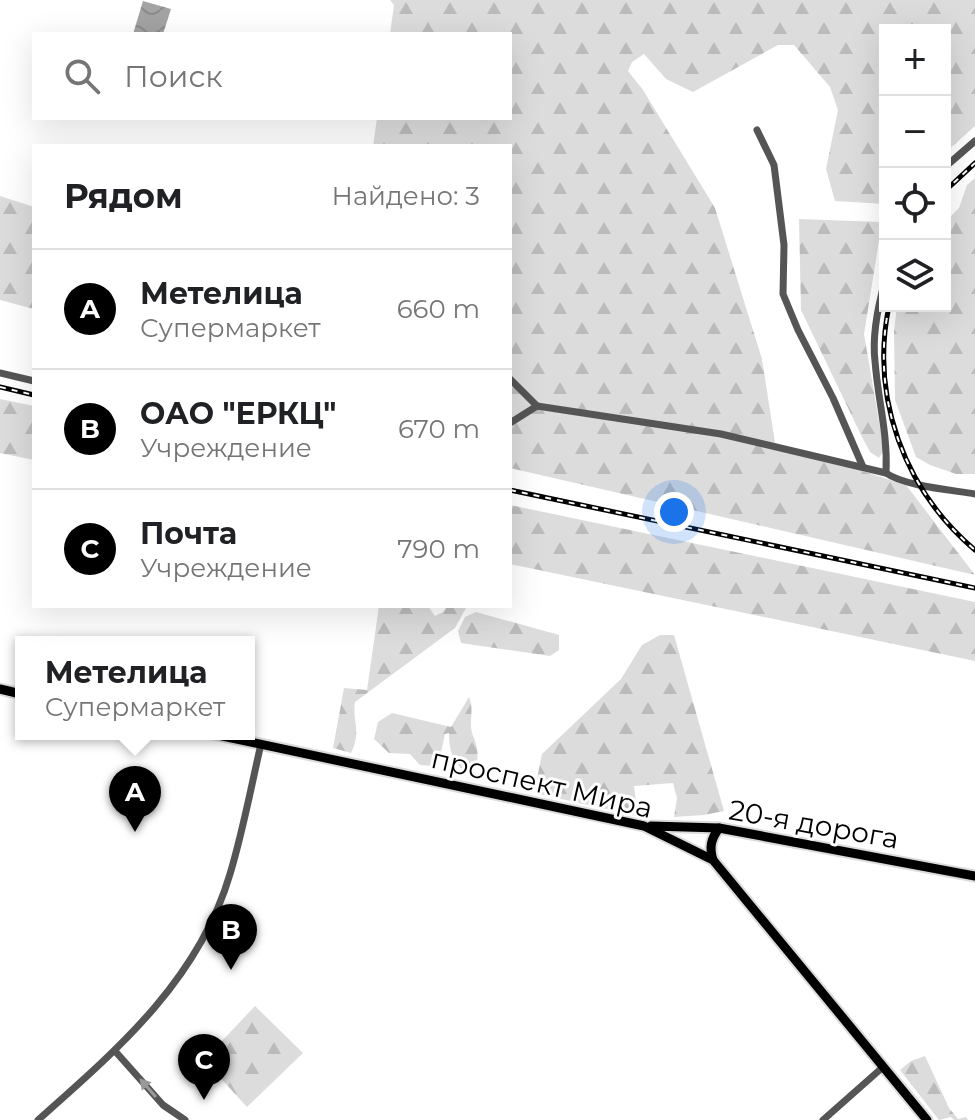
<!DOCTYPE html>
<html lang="ru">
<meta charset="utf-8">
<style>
body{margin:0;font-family:Montserrat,sans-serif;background:#f2f2f2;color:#202124}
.controls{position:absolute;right:24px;top:24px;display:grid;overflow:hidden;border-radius:0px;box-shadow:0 8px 32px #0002}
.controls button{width:72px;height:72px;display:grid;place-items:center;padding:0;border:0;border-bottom:2px solid #e0e0e0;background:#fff;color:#202124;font:40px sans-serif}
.you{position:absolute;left:674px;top:512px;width:28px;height:28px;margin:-20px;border:6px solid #fff;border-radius:50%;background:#1a73e8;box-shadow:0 0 0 12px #1a73e833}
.badge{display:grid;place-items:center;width:52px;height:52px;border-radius:50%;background:#000;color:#fff;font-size:26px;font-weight:700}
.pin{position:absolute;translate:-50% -66px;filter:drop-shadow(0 2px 4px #0008)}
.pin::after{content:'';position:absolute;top:42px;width:28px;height:24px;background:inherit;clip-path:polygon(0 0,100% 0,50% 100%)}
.popup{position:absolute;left:15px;top:636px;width:240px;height:104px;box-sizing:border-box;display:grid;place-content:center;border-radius:0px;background:#fff;filter:drop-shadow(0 2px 6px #0005);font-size:26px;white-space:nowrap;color:#757577}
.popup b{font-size:30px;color:#202124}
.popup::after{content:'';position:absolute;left:50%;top:100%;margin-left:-16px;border:16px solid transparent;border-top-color:#fff}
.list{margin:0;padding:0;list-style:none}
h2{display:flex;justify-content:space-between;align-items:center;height:104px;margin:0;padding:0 32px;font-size:34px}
h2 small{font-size:26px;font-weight:400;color:#757577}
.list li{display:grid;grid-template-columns:52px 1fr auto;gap:24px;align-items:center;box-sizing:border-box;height:120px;padding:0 32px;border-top:2px solid #e0e0e0}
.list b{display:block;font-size:30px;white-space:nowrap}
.list p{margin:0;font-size:26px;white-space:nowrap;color:#757577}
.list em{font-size:26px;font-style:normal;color:#757577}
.icon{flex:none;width:44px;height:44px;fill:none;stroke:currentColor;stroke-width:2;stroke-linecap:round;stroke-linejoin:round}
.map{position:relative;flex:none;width:975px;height:1120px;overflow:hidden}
.search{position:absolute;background:#fff;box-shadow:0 8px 32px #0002;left:32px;top:32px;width:480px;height:88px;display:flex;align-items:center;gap:20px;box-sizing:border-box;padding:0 28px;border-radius:0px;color:#757577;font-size:30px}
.panel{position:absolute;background:#fff;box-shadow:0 8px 32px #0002;left:32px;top:144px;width:480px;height:464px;border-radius:0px}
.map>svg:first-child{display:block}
.forest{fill:url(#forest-firs)}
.water{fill:url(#water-waves)}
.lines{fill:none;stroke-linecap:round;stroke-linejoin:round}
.major-casing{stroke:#dbdbdb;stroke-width:13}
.minor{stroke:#555;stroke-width:7}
.major{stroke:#000;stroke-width:9}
.rail-casing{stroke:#000;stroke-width:5}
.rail{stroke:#fff;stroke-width:2;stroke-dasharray:6;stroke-linecap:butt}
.oneway{fill:#999}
.labels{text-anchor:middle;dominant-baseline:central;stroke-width:6;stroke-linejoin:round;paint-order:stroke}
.street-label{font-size:28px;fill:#000;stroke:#fff}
</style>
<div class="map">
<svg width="975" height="1120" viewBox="0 0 975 1120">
<defs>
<pattern id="forest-firs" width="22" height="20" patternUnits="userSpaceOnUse" patternTransform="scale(2)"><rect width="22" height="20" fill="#dcdcdc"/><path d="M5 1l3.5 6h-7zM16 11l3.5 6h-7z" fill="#bbb"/></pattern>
<pattern id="water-waves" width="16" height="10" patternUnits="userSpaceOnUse" patternTransform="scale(2)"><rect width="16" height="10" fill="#a3a3a3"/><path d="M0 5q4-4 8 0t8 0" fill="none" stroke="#8b8b8b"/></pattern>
</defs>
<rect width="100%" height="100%" fill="#fff"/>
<g class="forest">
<path d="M 390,0 L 975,0 L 975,126 L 945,153 L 945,30 L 885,30 L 885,204 L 835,201 L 826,169 L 838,110 L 830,87 L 794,45 L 778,45 L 693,92 L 666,79 L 644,54 L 632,62 L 628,71 L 643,90 L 715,208 L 762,359 L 775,443 L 906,485 L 975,575 L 510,468 L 510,146 L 373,146 L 377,118 L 510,118 L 510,34 L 390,34 L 394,5 Z"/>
<path d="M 975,178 L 975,474 L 956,474 L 930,465 L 916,457 L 895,400 L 894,331 L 897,306 L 945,306 L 945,222 L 959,208 L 967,185 Z"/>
<path d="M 0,196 L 34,207 L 34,309 L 0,300 Z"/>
<path d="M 799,219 L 882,222 L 864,334 L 882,439 L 883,451 L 879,458 L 870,452 L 862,437 L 801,310 Z"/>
<path d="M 0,399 L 34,406 L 34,460 L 0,453 Z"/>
<path d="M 510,505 L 975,602 L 975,661 L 510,564 Z"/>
<path d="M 379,606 L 428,606 L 435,616 L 443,612 L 447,606 L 466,608 L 455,628 L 355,702 C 352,721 362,732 351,753 L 333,748 L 344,688 L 367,690 Z"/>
<path d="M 476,612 L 559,635 L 559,650 L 550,656 L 461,643 L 458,631 L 465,617 Z"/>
<path d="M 660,635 L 674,635 L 724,811 L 704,815 L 674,817 L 677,798 L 673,783 L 634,786 L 636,801 L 645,811 L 643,817 L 534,793 L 542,754 L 621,679 L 642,645 Z"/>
<path d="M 469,697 C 473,709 471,712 471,723 C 470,738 480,741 477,762 L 466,773 C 452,761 449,750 449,733 L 445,734 L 440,757 L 433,766 L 420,765 L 410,754 L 389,753 L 374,739 L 378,722 L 392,713 L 451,727 Z"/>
<path d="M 255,1006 L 303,1053 L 247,1107 L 204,1060 Z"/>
<path d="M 925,1056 L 949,1108 L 958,1119 L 966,1117 L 968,1120 L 954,1120 L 951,1117 L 939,1120 L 900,1070 L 911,1061 Z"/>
</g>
<path class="water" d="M 143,1 L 171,9 L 163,34 L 133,34 Z"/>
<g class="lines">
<g class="major-casing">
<g id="major">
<path d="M 0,689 L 21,694"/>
<path d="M 213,734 L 644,826 L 713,860 L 927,1120"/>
<path d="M 651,826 L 719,828 L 975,876"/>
<path d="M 713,860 C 709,847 711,839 719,828"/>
</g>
</g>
<g class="minor">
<path d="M 757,130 L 774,165 L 784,245 L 783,294 L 798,330 L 833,398 L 863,467"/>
<path d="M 945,167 L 975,141"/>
<path d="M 885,281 C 878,306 872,336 875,361 C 878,401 888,433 886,473"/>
<path d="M 0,373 L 34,381"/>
<path d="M 510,379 L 537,406"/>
<path d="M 510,423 L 537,406 L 721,434 L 886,473 C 904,486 952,490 975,494"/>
<path d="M 115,1051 L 163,1105 L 185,1120"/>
<path d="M 38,1120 C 117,1050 199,980 230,874 C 243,831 251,787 261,744"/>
<path d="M 823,1120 L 883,1067"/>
</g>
<use href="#major" class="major"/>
<g class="rail-casing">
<g id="rail">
<path d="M 945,191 L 975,163"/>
<path d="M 889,306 C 870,397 904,490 975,550"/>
<path d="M 0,387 L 34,395"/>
<path d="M 510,490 L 975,588"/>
</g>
</g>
<use href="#rail" class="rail"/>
</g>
<defs><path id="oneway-solid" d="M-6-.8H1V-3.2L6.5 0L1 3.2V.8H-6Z" transform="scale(2)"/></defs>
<use class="oneway" href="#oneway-solid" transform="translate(148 1088) rotate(-131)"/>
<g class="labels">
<g class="street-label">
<text transform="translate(542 783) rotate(13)">проспект Мира</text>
<text transform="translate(814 824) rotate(10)">20-я дорога</text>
</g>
</g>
</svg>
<div class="controls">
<button>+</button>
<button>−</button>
<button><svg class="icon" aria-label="locate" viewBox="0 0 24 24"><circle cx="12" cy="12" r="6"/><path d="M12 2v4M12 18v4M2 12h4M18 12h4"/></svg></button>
<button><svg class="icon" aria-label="layers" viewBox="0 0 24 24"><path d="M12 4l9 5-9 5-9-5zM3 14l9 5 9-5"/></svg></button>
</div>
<div class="you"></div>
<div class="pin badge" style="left:135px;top:832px">A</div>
<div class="popup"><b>Метелица</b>Супермаркет</div>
<div class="pin badge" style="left:231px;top:970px">B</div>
<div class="pin badge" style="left:204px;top:1100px">C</div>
<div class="search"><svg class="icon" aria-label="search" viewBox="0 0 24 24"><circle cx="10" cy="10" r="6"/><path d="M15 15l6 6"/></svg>Поиск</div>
<section class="panel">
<h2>Рядом<small>Найдено: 3</small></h2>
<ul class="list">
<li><span class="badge">A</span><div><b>Метелица</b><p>Супермаркет</p></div><em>660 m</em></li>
<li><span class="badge">B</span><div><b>ОАО &quot;ЕРКЦ&quot;</b><p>Учреждение</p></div><em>670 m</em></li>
<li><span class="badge">C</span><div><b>Почта</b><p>Учреждение</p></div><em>790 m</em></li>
</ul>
</section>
</div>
